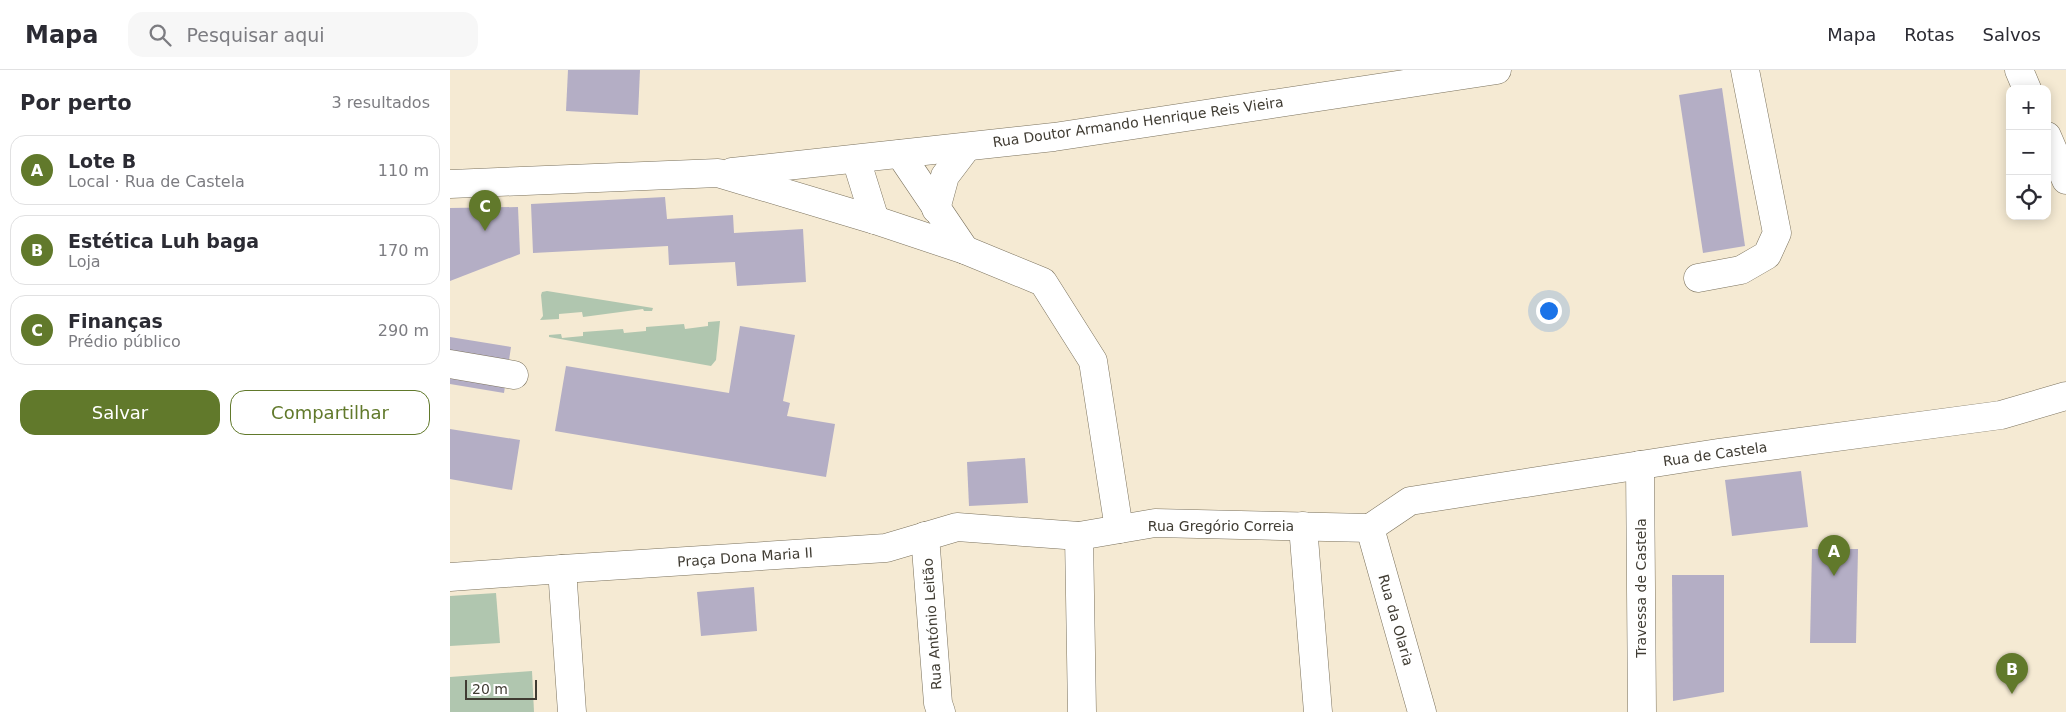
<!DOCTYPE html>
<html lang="pt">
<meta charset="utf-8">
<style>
body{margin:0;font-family:"DejaVu Sans",sans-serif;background:#f7f7f7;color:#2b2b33}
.controls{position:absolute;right:15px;top:15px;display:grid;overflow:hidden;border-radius:10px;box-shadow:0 2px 12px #0003}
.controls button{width:45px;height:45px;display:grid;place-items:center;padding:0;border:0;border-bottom:1px solid #e1e1e2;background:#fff;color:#2b2b33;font:25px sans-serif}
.scale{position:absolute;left:15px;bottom:12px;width:72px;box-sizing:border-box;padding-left:5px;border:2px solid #403c33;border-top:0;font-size:14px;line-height:18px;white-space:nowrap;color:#403c33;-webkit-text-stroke:4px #fff;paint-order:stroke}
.you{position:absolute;left:1098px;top:240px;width:18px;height:18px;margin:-12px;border:4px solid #fff;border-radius:50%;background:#1a73e8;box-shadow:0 0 0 8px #1a73e833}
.badge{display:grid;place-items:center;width:32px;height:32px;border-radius:50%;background:#61792b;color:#fff;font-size:16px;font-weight:700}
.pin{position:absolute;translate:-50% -41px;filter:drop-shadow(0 1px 2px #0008)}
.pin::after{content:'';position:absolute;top:26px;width:18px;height:15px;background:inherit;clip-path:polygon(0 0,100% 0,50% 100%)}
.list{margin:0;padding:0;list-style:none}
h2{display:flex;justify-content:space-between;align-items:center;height:65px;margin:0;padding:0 20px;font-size:21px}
h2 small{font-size:16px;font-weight:400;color:#7c7c81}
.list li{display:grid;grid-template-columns:32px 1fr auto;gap:15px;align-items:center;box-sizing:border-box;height:70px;margin:0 10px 10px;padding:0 10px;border:1px solid #e1e1e2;border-radius:15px}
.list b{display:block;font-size:19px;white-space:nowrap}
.list p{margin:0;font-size:16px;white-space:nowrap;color:#7c7c81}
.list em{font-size:16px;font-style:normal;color:#7c7c81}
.actions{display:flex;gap:10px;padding:15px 20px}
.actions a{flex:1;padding:11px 0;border:1px solid #61792b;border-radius:15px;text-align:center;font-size:18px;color:#61792b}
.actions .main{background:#61792b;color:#fff}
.icon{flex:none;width:28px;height:28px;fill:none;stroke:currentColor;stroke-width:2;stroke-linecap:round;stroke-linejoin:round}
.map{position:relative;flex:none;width:1616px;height:642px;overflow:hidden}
header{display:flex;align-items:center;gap:30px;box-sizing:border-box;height:70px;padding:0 25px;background:#fff;border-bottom:1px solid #e1e1e2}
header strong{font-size:24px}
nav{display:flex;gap:28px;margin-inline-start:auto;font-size:18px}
.search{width:350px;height:45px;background:#f7f7f7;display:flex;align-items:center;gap:12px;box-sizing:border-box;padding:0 18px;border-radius:15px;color:#7c7c81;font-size:19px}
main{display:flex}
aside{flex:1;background:#fff}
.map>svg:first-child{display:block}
.green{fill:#b0c6af}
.building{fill:#b4aec5}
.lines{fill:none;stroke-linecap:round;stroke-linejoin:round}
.minor-casing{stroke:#7b725d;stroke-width:29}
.minor{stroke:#fff;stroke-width:28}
.labels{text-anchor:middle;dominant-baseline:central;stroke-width:4;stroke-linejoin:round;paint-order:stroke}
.street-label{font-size:14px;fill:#403c33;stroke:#fff}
</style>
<header>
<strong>Mapa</strong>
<div class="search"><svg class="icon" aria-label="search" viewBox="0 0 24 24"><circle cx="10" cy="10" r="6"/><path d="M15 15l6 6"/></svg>Pesquisar aqui</div>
<nav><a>Mapa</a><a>Rotas</a><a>Salvos</a></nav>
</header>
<main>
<aside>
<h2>Por perto<small>3 resultados</small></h2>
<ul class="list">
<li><span class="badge">A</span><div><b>Lote B</b><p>Local · Rua de Castela</p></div><em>110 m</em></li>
<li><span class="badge">B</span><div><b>Estética Luh baga</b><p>Loja</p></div><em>170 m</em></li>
<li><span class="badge">C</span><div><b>Finanças</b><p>Prédio público</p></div><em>290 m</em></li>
</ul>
<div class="actions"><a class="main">Salvar</a><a>Compartilhar</a></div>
</aside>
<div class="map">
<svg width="1616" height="642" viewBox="0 0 1616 642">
<rect width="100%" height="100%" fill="#f5ead3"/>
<g class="green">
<path d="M 97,221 L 203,238 L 202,241 L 194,241 L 193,239 L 133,247 L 132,242 L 109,244 L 109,249 L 90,250 L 93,246 L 91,225 L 92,222 Z"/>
<path d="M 270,251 L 266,290 L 261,296 L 99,267 L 99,265 L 111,264 L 112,268 L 133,266 L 133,262 L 173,259 L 174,263 L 196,261 L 196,257 L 234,254 L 235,259 L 258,256 L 258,252 Z"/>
<path d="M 46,523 L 50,573 L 0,576 L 0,526 Z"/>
<path d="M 82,601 L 84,642 L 0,642 L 0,607 Z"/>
</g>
<g class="building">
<path d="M 118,0 L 190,0 L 188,45 L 116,41 Z"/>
<path d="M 1272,18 L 1295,176 L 1253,183 L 1229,25 Z"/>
<path d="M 215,127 L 217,149 L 283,145 L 284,163 L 353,159 L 356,212 L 287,216 L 285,192 L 219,195 L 218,176 L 83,183 L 81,134 Z"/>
<path d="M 68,137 L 70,184 L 0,211 L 0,138 Z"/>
<path d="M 290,256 L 345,265 L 333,331 L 340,333 L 337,346 L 385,354 L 376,407 L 105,361 L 116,296 L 279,323 Z"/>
<path d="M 0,267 L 61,277 L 54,323 L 0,314 Z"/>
<path d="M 0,359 L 70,370 L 62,420 L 0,409 Z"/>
<path d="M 575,388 L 578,433 L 519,436 L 517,392 Z"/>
<path d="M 1351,401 L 1358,457 L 1282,466 L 1275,410 Z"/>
<path d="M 1362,479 L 1408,479 L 1406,573 L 1360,573 Z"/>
<path d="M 1222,505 L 1274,505 L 1274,622 L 1223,631 Z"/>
<path d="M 304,517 L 307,561 L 251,566 L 247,522 Z"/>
</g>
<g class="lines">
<g class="minor-casing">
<g id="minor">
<path d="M 1569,0 L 1577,19"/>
<path d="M 1597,66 L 1616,110"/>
<path d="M 450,84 L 515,180"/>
<path d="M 406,89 L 425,150"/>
<path d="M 282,102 L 604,67 L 1047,0"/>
<path d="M 0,114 L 268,103 L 425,150 L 515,180 L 593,212 L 643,291 L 669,459"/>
<path d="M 486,139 L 495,106 L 517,77"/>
<path d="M 1248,208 L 1291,200 L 1317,185 L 1327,163 L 1295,0"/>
<path d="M 0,294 L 64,305"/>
<path d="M 1190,395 L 1192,642"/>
<path d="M 853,456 L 868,642"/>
<path d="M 920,458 L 960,431 L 1268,383 L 1551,345 L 1616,326"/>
<path d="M 920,458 L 972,642"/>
<path d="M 475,466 L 488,633 L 491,642"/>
<path d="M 629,466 L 632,642"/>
<path d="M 112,499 L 436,478 L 507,457 L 629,466 L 705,453 L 920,458"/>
<path d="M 0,507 L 112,499 L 122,642"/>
</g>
</g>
<use href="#minor" class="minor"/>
</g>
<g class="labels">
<g class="street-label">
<text transform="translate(688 52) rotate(-8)">Rua Doutor Armando Henrique Reis Vieira</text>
<text transform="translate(1265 384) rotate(-8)">Rua de Castela</text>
<text x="771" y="456">Rua Gregório Correia</text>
<text transform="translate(295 487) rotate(-4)">Praça Dona Maria II</text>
<text transform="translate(1191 518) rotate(-90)">Travessa de Castela</text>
<text transform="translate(946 550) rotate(74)">Rua da Olaria</text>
<text transform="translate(482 554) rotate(-94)">Rua António Leitão</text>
</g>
</g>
</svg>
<div class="controls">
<button>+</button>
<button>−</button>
<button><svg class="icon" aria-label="locate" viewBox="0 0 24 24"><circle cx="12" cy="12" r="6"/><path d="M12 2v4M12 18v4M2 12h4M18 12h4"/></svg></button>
</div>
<div class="scale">20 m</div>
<div class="you"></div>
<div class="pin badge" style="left:1384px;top:506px">A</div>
<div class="pin badge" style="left:1562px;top:624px">B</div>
<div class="pin badge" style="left:35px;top:161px">C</div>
</div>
</main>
